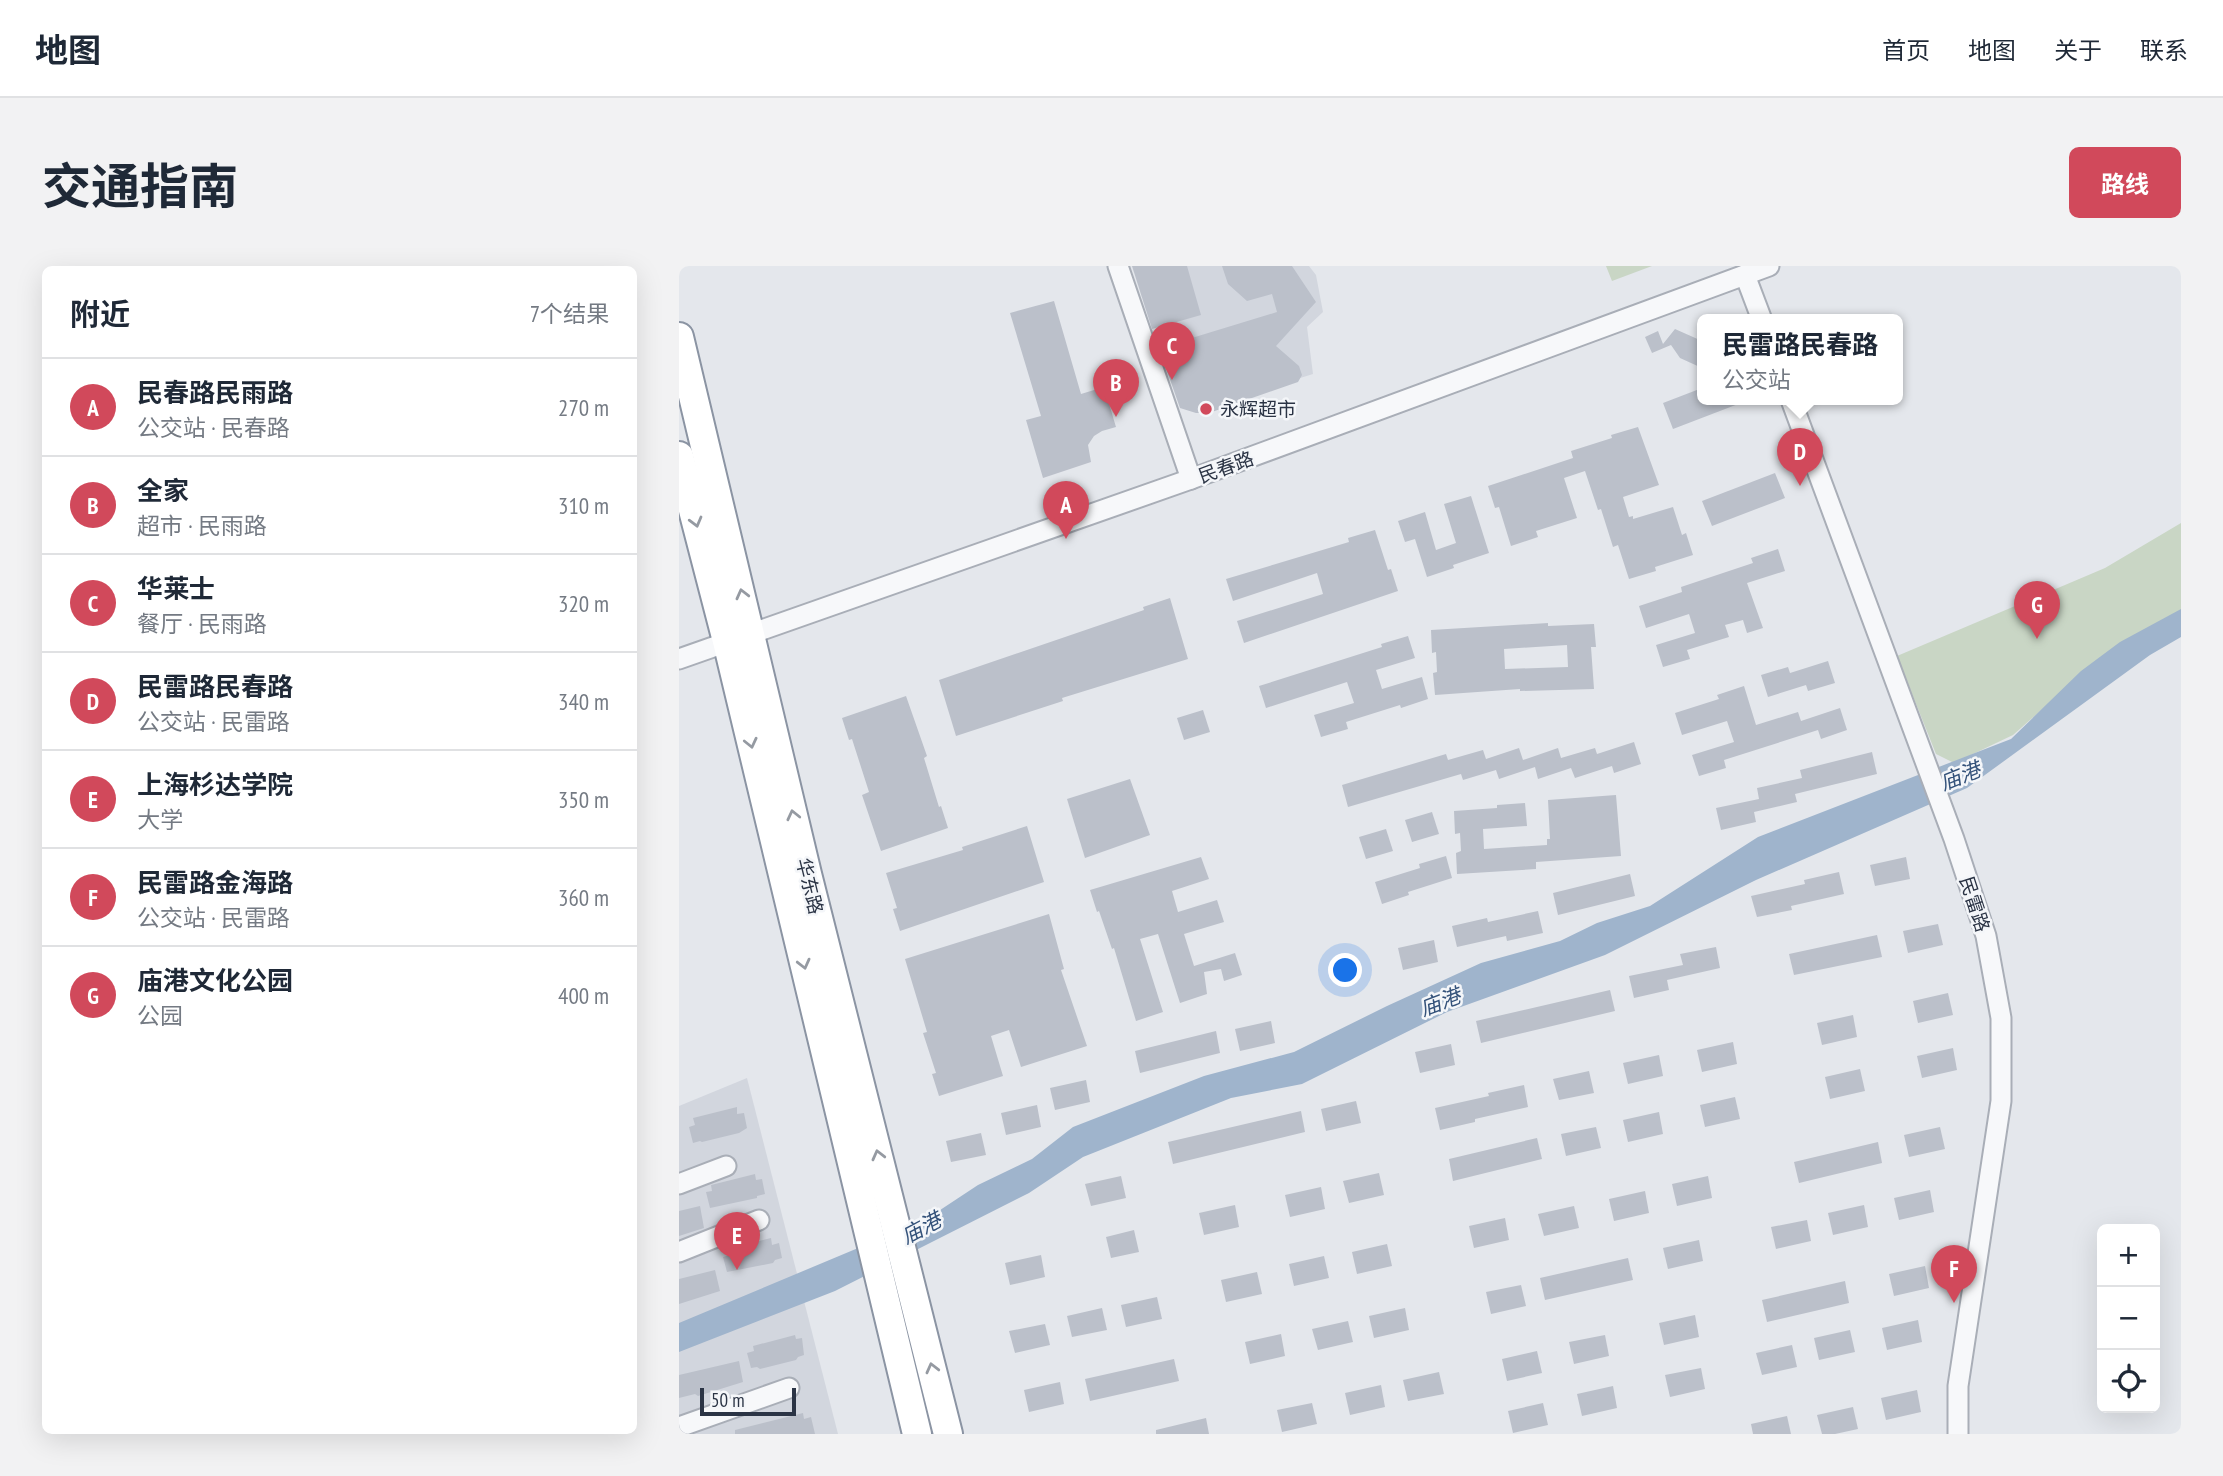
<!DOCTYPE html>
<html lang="zh">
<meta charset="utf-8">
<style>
body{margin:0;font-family:"PT Sans Narrow","Noto Sans SC",sans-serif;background:#f2f2f3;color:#1f2937}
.controls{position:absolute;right:21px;bottom:21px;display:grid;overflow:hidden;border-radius:10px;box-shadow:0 7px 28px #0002}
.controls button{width:63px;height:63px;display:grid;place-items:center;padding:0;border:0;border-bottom:2px solid #e0e1e3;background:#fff;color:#1f2937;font:35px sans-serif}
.scale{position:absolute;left:21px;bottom:18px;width:96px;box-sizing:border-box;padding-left:7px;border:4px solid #2b3445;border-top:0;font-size:19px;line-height:24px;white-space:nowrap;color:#2b3445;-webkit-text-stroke:5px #f4f6f9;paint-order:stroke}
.you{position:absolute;left:667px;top:705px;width:24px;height:24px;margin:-18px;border:5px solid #fff;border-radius:50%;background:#1a73e8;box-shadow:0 0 0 10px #1a73e833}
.badge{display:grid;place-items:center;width:46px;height:46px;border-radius:50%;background:#d1495b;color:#fff;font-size:23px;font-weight:700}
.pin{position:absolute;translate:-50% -58px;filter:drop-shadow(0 2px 4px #0008)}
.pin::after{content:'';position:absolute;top:37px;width:24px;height:21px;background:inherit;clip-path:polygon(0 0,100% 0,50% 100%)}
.popup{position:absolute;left:1018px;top:48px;width:206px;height:91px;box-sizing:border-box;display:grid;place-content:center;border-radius:10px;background:#fff;filter:drop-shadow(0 2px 5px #0005);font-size:23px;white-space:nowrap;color:#747a83}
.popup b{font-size:26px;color:#1f2937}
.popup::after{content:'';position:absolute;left:50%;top:100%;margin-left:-14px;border:14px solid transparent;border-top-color:#fff}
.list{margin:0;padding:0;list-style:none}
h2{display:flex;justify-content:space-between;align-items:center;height:91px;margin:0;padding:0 28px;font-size:30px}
h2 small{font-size:23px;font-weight:400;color:#747a83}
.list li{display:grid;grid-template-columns:46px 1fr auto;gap:21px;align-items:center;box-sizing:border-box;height:98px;padding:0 28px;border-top:2px solid #e0e1e3}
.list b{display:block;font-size:26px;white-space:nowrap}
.list p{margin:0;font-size:23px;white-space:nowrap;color:#747a83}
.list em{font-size:23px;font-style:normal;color:#747a83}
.icon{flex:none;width:38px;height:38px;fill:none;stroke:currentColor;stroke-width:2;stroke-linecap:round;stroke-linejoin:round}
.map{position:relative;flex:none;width:1502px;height:1168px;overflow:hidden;border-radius:10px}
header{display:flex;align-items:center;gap:42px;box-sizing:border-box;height:98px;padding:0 35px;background:#fff;border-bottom:2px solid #e0e1e3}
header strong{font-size:33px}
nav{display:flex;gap:38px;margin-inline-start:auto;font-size:24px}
.intro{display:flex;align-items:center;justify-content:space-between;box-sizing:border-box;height:168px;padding:0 42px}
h1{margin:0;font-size:49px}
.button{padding:18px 32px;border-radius:10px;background:#d1495b;color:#fff;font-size:24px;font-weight:700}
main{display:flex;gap:42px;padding:0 42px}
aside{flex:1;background:#fff;border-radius:10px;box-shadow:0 7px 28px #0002}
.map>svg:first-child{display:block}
.built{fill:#d2d6de}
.green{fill:#c9d6c5}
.water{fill:#9fb4cc}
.building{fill:#bbc0ca;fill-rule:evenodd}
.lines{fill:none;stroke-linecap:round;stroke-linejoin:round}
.minor-casing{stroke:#a9aeb7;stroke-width:23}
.highway-casing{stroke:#8b94a3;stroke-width:32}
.minor{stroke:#f7f8fa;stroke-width:19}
.highway{stroke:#fff;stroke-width:28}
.oneway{stroke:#959aa2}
.poi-dot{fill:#d1495b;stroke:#f4f6f9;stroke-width:2.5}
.labels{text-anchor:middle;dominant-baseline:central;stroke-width:5;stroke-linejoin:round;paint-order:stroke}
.poi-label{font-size:19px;fill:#2b3445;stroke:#f4f6f9;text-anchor:start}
.street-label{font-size:19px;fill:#2b3445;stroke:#f4f6f9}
.water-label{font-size:21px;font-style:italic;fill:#34527a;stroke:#f4f6f9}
</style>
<header>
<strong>地图</strong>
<nav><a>首页</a><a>地图</a><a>关于</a><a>联系</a></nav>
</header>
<div class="intro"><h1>交通指南</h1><a class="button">路线</a></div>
<main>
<aside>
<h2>附近<small>7个结果</small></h2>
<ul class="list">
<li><span class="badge">A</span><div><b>民春路民雨路</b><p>公交站 · 民春路</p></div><em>270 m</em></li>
<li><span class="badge">B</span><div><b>全家</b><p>超市 · 民雨路</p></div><em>310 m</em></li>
<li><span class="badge">C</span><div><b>华莱士</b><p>餐厅 · 民雨路</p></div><em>320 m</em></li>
<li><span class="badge">D</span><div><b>民雷路民春路</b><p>公交站 · 民雷路</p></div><em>340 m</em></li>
<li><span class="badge">E</span><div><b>上海杉达学院</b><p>大学</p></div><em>350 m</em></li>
<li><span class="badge">F</span><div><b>民雷路金海路</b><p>公交站 · 民雷路</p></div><em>360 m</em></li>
<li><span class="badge">G</span><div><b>庙港文化公园</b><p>公园</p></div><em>400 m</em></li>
</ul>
</aside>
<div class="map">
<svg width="1502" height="1168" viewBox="0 0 1502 1168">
<rect width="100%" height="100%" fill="#e4e7ec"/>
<g class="built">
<path d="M 460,0 L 630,0 L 637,9 L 644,46 L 628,61 L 634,108 L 564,130 L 550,142 L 533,141 L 502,131 Z"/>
<path d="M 68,812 L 159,1168 L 0,1168 L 0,840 Z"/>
</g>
<g class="green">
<path d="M 927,0 L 973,0 L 933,15 Z"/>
<path d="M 1502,257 L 1502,347 L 1411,401 L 1334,469 L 1275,497 L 1257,488 L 1218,390 L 1426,302 Z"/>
</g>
<path class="water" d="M 1502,343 L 1502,371 L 1471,389 L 1288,522 L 1077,614 L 926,689 L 768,746 L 623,818 L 552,832 L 404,891 L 350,927 L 156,1025 L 0,1086 L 0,1057 L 246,954 L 299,919 L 353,893 L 394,861 L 525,810 L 615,786 L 708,740 L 802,697 L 881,675 L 918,657 L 971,640 L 1079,571 L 1332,473 L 1402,405 L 1441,376 Z"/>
<g class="building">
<path d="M 453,0 L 508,0 L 522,49 L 473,63 Z"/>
<path d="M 543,0 L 613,0 L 637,36 L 597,80 L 620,100 L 623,109 L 619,116 L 530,147 L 517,147 L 501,142 L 480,82 L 598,46 L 593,28 L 568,35 L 549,18 Z"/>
<path d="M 375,35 L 402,128 L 425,121 L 437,161 L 423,165 L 415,170 L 409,179 L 412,196 L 364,212 L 347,154 L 362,150 L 331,47 Z"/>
<path d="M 996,63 L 1023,75 L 1023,102 L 1001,92 L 992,79 L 973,87 L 966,71 L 979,65 L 984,78 Z"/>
<path d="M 1023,122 L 1023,134 L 1067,135 L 994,163 L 984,137 Z"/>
<path d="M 959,161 L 980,219 L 944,231 L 950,251 L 954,250 L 954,253 L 994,241 L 1003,269 L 1007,267 L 1014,289 L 976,301 L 977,305 L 950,313 L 939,279 L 934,281 L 922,243 L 919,244 L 906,205 L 885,212 L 898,252 L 857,265 L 859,271 L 832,280 L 820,241 L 816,242 L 809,220 L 894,192 L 892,185 L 933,172 L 932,169 Z"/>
<path d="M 1096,207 L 1106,232 L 1033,260 L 1023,235 Z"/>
<path d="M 792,230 L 810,287 L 774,299 L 775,302 L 748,311 L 736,273 L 726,276 L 719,255 L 746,246 L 757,284 L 777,277 L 765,238 Z"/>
<path d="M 696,264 L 709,304 L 712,303 L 719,325 L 565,377 L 558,355 L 644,328 L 638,307 L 554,335 L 547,313 L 670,276 L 669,272 Z"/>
<path d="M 1099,283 L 1106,305 L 1068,317 L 1084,362 L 1068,367 L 1064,354 L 1046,359 L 1050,371 L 1008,384 L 1011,393 L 984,401 L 977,379 L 1016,367 L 1010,348 L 967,362 L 960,340 L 1003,326 L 1002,321 L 1074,297 L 1072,292 Z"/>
<path d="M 491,332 L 509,393 L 383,432 L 384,435 L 277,470 L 260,414 L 465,344 L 464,341 Z"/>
<path d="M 869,357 L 869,360 L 915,358 L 917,381 L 912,381 L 915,423 L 841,425 L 841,423 L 756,429 L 754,407 L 758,406 L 757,386 L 753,387 L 752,364 ZM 888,379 L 889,401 L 826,403 L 825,383 Z"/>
<path d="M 729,370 L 736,392 L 697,404 L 703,423 L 743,411 L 749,433 L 722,442 L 721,439 L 667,456 L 669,463 L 642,471 L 635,449 L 675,437 L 668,416 L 587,442 L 580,420 L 703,381 L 702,378 Z"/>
<path d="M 1149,395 L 1156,417 L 1129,425 L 1127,419 L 1089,431 L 1082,409 L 1109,401 L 1111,407 Z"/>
<path d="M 1065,420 L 1077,459 L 1119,446 L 1122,455 L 1161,442 L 1168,464 L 1142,473 L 1139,464 L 1045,494 L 1047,502 L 1020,510 L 1013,489 L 1055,476 L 1048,455 L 1003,469 L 996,447 L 1040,433 L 1038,429 Z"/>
<path d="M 227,430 L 248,490 L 245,492 L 260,541 L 262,540 L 269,562 L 202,585 L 183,529 L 190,526 L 173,473 L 170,474 L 163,452 Z"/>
<path d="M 524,444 L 531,466 L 505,474 L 498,452 Z"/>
<path d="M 955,476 L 962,498 L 935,507 L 933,500 L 896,512 L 892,502 L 859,513 L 856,501 L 820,513 L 817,504 L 784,514 L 782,508 L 669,541 L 663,519 L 767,488 L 769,494 L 804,484 L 807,493 L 840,482 L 844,494 L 879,482 L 882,492 L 916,482 L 918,488 Z"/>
<path d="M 1193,486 L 1198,508 L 1116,528 L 1118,536 L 1075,546 L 1077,556 L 1042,564 L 1037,542 L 1080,533 L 1078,522 L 1123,512 L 1121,504 Z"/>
<path d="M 451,513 L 471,569 L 406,592 L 388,533 Z"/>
<path d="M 937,529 L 942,590 L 857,596 L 857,603 L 778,608 L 777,587 L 782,585 L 781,567 L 776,568 L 775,545 L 818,542 L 818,539 L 846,537 L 848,560 L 804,563 L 805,583 L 868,579 L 868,573 L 871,573 L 869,534 Z"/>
<path d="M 753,546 L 760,568 L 733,576 L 726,554 Z"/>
<path d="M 348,560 L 365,616 L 221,665 L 214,643 L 218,642 L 207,607 L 284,584 L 283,581 Z"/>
<path d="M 707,563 L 714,585 L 687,593 L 680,571 Z"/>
<path d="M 767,590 L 773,612 L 729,626 L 730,629 L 703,638 L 696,616 L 741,602 L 740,598 Z"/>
<path d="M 522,591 L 530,613 L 493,625 L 499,646 L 538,634 L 545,656 L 505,668 L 515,700 L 556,687 L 563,709 L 545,715 L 542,703 L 525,706 L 528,728 L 501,737 L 479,668 L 461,673 L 484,746 L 457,755 L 435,682 L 433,683 L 420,645 L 418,646 L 411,624 Z"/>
<path d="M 1227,591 L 1231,613 L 1196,620 L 1191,599 Z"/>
<path d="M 1160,606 L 1165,628 L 1112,640 L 1113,644 L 1078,651 L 1072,630 L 1126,618 L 1125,614 Z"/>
<path d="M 951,608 L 956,630 L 879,649 L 874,627 Z"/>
<path d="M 859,645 L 864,667 L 828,675 L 827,670 L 778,681 L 773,660 L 808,652 L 809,656 Z"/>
<path d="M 370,648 L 385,703 L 382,704 L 408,780 L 342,801 L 330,764 L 312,770 L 324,810 L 260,830 L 253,808 L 257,807 L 244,767 L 248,766 L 226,693 Z"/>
<path d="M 1259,658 L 1264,679 L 1229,687 L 1224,665 Z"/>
<path d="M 1198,669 L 1203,691 L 1115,709 L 1110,688 Z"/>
<path d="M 755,674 L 759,696 L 724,704 L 719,682 Z"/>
<path d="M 1037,681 L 1041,702 L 988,714 L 990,724 L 955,732 L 950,710 L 1004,699 L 1001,688 Z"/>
<path d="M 931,724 L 936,745 L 802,777 L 797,755 Z"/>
<path d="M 1269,727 L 1274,749 L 1239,757 L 1234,735 Z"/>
<path d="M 1174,749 L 1178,771 L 1143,779 L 1138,757 Z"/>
<path d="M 592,755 L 596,777 L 561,785 L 556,763 Z"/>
<path d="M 537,765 L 541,787 L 461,807 L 456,785 Z"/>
<path d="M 1054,776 L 1058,798 L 1023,806 L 1018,784 Z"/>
<path d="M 772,778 L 776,799 L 741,807 L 736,786 Z"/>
<path d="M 1274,782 L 1278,804 L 1243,812 L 1238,790 Z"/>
<path d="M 980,789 L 984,810 L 949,818 L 944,797 Z"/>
<path d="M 1181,803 L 1186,825 L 1151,833 L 1146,811 Z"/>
<path d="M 910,805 L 915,827 L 880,834 L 874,813 Z"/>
<path d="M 407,814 L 411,836 L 376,844 L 371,822 Z"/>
<path d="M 845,819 L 849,841 L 796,853 L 796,856 L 761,864 L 756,842 L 810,830 L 809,827 Z"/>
<path d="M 1056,831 L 1061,853 L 1026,861 L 1021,839 Z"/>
<path d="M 677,835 L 682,857 L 647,865 L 642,843 Z"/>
<path d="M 358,839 L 362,861 L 327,869 L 322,847 Z"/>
<path d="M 58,841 L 58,848 L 65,847 L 68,862 L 60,867 L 23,876 L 21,875 L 14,877 L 10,861 L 16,859 L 14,852 Z"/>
<path d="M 622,845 L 626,866 L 494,898 L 489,876 Z"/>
<path d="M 980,846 L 984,868 L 949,876 L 944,854 Z"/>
<path d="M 917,861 L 922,882 L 887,890 L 882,868 Z"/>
<path d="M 1261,861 L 1266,883 L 1230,891 L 1225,869 Z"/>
<path d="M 302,867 L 307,889 L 272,896 L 267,875 Z"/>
<path d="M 858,872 L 863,893 L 774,915 L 770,893 Z"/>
<path d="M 1199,876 L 1203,897 L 1120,917 L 1115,896 Z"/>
<path d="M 700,907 L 705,929 L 670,937 L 664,915 Z"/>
<path d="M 76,908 L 77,914 L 83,913 L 86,928 L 78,930 L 78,932 L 31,942 L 27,926 L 33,925 L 32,919 Z"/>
<path d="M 442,910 L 447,932 L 412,940 L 406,918 Z"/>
<path d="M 1029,910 L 1033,932 L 998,940 L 993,918 Z"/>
<path d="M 642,921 L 646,943 L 611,951 L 606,929 Z"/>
<path d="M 1251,924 L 1255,946 L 1220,954 L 1215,932 Z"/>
<path d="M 966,925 L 970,947 L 935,955 L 930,933 Z"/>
<path d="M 556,939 L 560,961 L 525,969 L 520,947 Z"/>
<path d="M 1185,939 L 1189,961 L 1154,969 L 1149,947 Z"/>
<path d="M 21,940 L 25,962 L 0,970 L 0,945 Z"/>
<path d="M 895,940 L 900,962 L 865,970 L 859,948 Z"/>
<path d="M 826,952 L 830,974 L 795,982 L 790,960 Z"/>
<path d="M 1128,954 L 1132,975 L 1097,983 L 1092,961 Z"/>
<path d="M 455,964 L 460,986 L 432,992 L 427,971 Z"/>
<path d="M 92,972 L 93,979 L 100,977 L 103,992 L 96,994 L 94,997 L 48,1006 L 44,991 L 51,989 L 49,983 Z"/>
<path d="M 1020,974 L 1024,995 L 989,1003 L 984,982 Z"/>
<path d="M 708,978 L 713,1000 L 678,1008 L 673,986 Z"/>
<path d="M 362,989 L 366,1011 L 331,1019 L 326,997 Z"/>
<path d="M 645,990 L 650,1012 L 615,1020 L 610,998 Z"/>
<path d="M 949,992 L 954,1014 L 866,1034 L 861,1012 Z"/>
<path d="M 1246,1000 L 1250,1022 L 1215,1030 L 1210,1008 Z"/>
<path d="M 36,1004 L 41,1025 L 0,1038 L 0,1013 Z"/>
<path d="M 578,1006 L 583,1028 L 547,1036 L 542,1014 Z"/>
<path d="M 1166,1015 L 1170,1037 L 1088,1056 L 1083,1034 Z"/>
<path d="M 842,1019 L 847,1040 L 812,1048 L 807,1026 Z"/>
<path d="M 478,1031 L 483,1053 L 447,1061 L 442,1039 Z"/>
<path d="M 423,1042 L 428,1064 L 393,1071 L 388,1050 Z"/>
<path d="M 726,1042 L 730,1064 L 695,1072 L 690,1050 Z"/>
<path d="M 1016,1049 L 1020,1071 L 985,1079 L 980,1057 Z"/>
<path d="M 1239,1054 L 1243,1076 L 1208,1084 L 1203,1062 Z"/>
<path d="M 669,1055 L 674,1076 L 639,1084 L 633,1063 Z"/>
<path d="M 366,1058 L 371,1079 L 336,1087 L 330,1065 Z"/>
<path d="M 1171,1064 L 1176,1086 L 1140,1094 L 1135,1072 Z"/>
<path d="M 602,1068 L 606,1090 L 571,1098 L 566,1076 Z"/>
<path d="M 116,1069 L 117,1073 L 123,1072 L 125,1089 L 119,1091 L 117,1094 L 81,1103 L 78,1101 L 72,1102 L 68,1087 L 75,1085 L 74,1080 Z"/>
<path d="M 926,1069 L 930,1090 L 895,1098 L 890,1076 Z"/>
<path d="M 1113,1079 L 1118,1101 L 1083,1109 L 1077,1087 Z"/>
<path d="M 858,1085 L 863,1107 L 828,1115 L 823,1093 Z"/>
<path d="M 495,1093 L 500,1115 L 411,1135 L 406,1113 Z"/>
<path d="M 60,1095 L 64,1116 L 19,1130 L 16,1128 L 0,1132 L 0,1109 Z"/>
<path d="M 1022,1102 L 1026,1123 L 991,1131 L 986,1109 Z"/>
<path d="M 760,1106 L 765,1128 L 729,1135 L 724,1114 Z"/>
<path d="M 381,1116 L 385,1138 L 350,1146 L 345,1124 Z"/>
<path d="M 702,1119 L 706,1141 L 671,1149 L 666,1127 Z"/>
<path d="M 934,1120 L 938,1142 L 903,1150 L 898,1128 Z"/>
<path d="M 1238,1124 L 1242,1146 L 1207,1154 L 1202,1132 Z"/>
<path d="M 633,1137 L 638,1158 L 603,1166 L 598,1144 Z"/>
<path d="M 864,1137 L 869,1159 L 834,1167 L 829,1145 Z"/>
<path d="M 1174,1141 L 1179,1163 L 1156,1168 L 1143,1168 L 1138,1149 Z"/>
<path d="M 124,1147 L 125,1153 L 132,1151 L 136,1168 L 56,1168 L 56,1164 Z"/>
<path d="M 1108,1150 L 1112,1168 L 1074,1168 L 1072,1158 Z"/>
<path d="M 527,1152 L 530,1168 L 477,1168 L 477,1164 Z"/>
</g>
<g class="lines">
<g class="minor-casing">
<g id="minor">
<path d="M 439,0 L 512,213"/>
<path d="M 1066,9 L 1083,54"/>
<path d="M 1112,134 L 1275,573 L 1307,670 L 1322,752 L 1322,835 L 1279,1120 L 1279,1168"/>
<path d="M 0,393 L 512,213 L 1090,0"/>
<path d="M 0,918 L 47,900"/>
<path d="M 0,986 L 80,954"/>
<path d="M 0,1161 L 110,1122"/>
</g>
</g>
<g class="highway-casing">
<g id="highway">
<path d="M 0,71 L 128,608 L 269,1168"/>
<path d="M 0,190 L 48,375 L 238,1168"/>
</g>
</g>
<use href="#minor" class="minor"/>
<use href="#highway" class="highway"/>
</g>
<defs><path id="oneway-chevron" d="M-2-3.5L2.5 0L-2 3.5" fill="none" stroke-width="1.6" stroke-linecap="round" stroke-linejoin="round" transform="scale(1.75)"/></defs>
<g class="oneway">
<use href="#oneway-chevron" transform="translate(17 256) rotate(75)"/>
<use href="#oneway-chevron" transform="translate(63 328) rotate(-104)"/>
<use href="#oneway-chevron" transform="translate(72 477) rotate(77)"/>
<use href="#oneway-chevron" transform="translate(114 549) rotate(-103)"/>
<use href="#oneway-chevron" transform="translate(125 698) rotate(76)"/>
<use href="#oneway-chevron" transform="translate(199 889) rotate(-104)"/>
<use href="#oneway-chevron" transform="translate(253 1102) rotate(-104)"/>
</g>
<circle class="poi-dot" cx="527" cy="143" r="7"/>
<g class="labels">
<g class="poi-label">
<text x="541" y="143">永辉超市</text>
</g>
<g class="street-label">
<text transform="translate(547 201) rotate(-20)">民春路</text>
<text transform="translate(131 620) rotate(76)">华东路</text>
<text transform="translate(1296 638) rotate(72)">民雷路</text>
</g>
<g class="water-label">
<text transform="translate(1281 510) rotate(-22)">庙港</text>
<text transform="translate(761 736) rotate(-21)">庙港</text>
<text transform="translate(242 962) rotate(-28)">庙港</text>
</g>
</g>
</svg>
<div class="controls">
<button>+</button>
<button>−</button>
<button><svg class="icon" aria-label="locate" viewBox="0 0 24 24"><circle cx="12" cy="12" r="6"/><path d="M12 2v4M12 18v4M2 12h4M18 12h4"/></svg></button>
</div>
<div class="scale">50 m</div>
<div class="you"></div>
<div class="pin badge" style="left:387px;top:273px">A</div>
<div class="pin badge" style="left:437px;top:151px">B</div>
<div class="pin badge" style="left:493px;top:114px">C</div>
<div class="pin badge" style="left:1121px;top:220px">D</div>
<div class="popup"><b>民雷路民春路</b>公交站</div>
<div class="pin badge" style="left:58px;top:1004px">E</div>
<div class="pin badge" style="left:1275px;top:1037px">F</div>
<div class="pin badge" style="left:1358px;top:373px">G</div>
</div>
</main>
